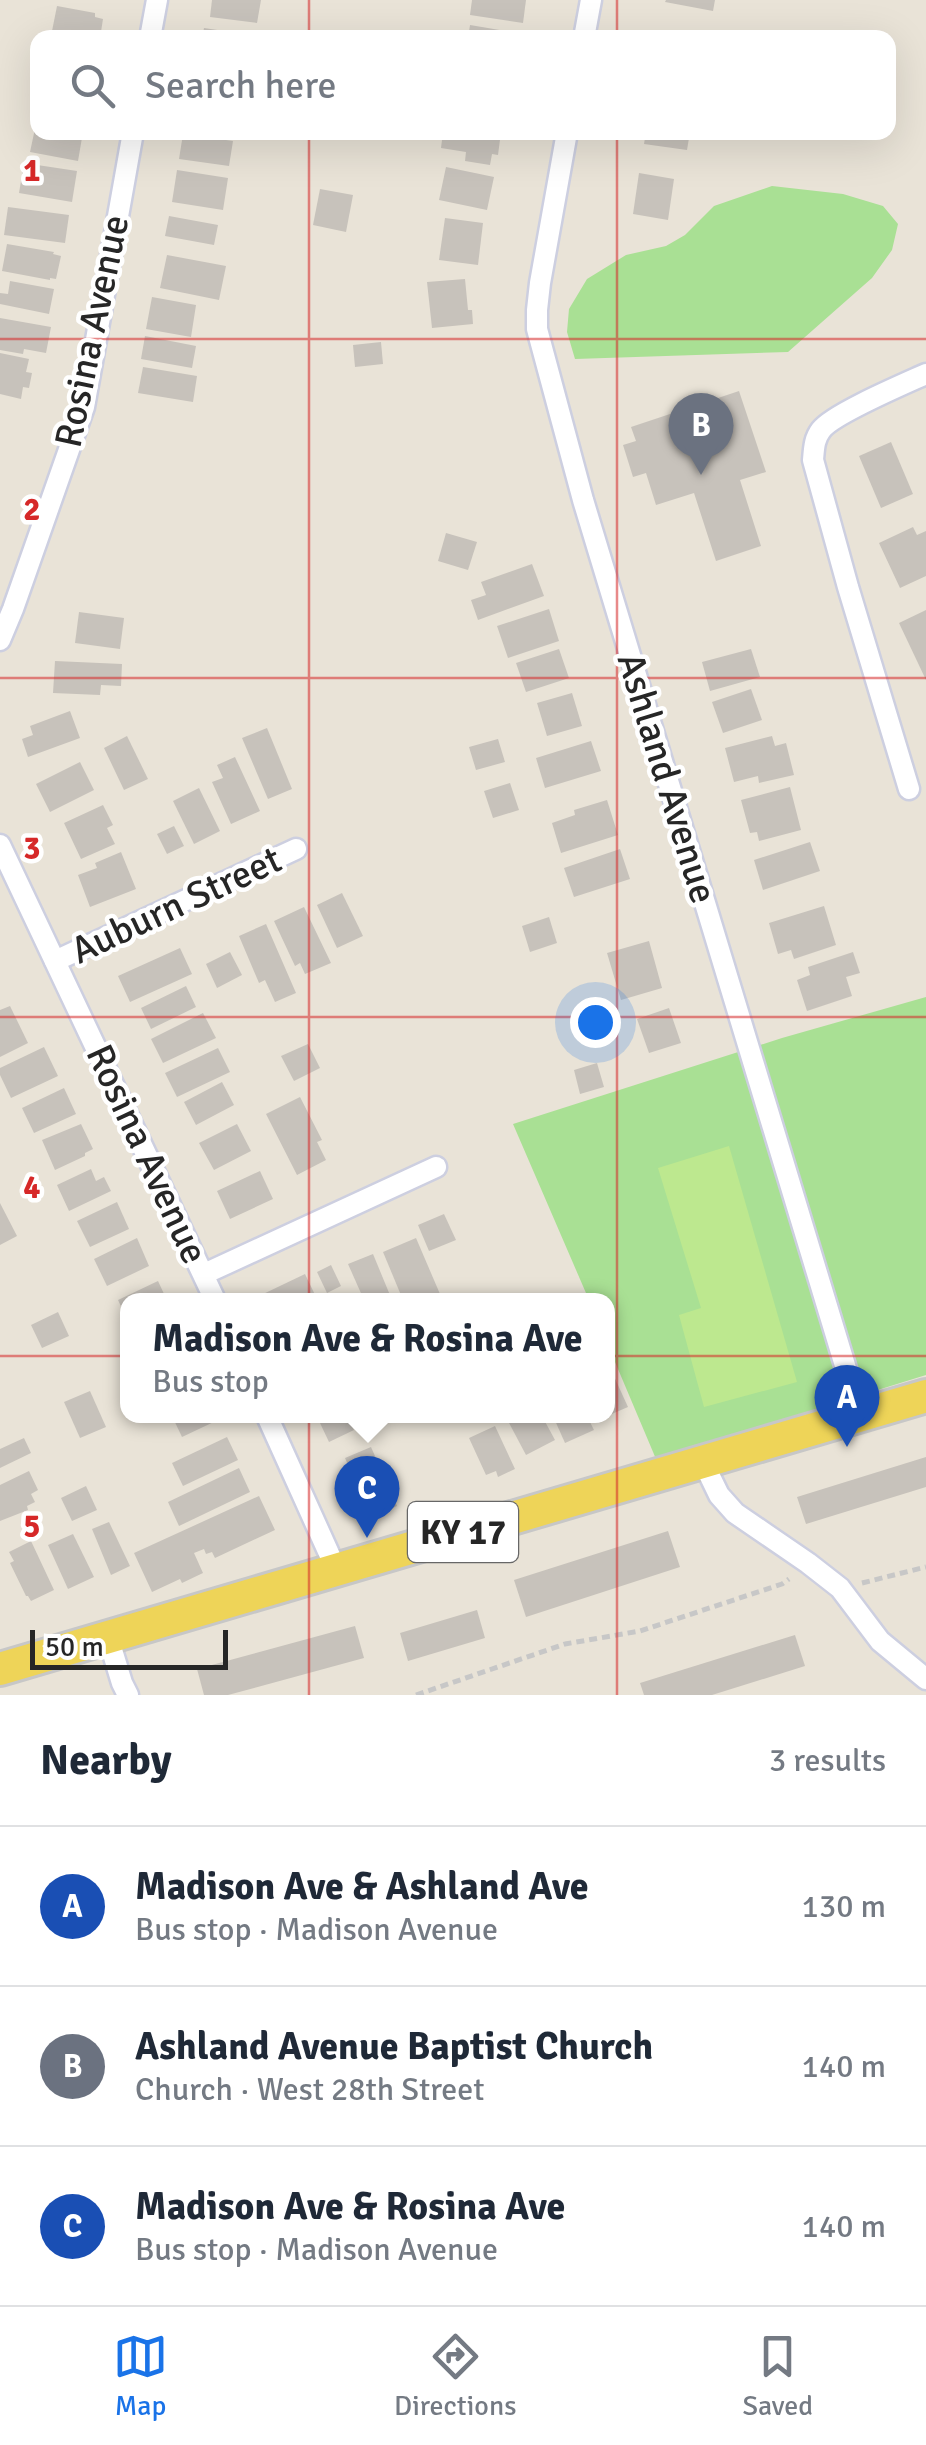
<!DOCTYPE html>
<meta charset="utf-8">
<style>
body{margin:0;font-family:Signika,sans-serif;background:#f6f6f7;color:#1f2937}
.scale{position:absolute;left:30px;bottom:25px;width:198px;box-sizing:border-box;padding-left:10px;border:5px solid #262626;border-top:0;font-size:28px;line-height:35px;white-space:nowrap;color:#262626;-webkit-text-stroke:8px #fff;paint-order:stroke}
.you{position:absolute;left:595px;top:1022px;width:35px;height:35px;margin:-25px;border:8px solid #fff;border-radius:50%;background:#1a73e8;box-shadow:0 0 0 15px #1a73e833}
.badge{display:grid;place-items:center;width:65px;height:65px;border-radius:50%;background:#1a73e8;color:#fff;font-size:32px;font-weight:700}
.pin{position:absolute;translate:-50% -82px;filter:drop-shadow(0 2px 5px #0008)}
.pin::after{content:'';position:absolute;top:52px;width:35px;height:30px;background:inherit;clip-path:polygon(0 0,100% 0,50% 100%)}
.popup{position:absolute;left:120px;top:1293px;width:495px;height:130px;box-sizing:border-box;display:grid;place-content:center;border-radius:20px;background:#fff;filter:drop-shadow(0 2px 8px #0005);font-size:32px;white-space:nowrap;color:#747a83}
.popup b{font-size:38px;color:#1f2937}
.popup::after{content:'';position:absolute;left:50%;top:100%;margin-left:-20px;border:20px solid transparent;border-top-color:#fff}
.list{margin:0;padding:0;list-style:none}
h2{display:flex;justify-content:space-between;align-items:center;height:130px;margin:0;padding:0 40px;font-size:42px}
h2 small{font-size:32px;font-weight:400;color:#747a83}
.list li{display:grid;grid-template-columns:65px 1fr auto;gap:30px;align-items:center;box-sizing:border-box;height:160px;padding:0 40px;border-top:2px solid #e0e1e3}
.list b{display:block;font-size:38px;white-space:nowrap}
.list p{margin:0;font-size:32px;white-space:nowrap;color:#747a83}
.list em{font-size:32px;font-style:normal;color:#747a83}
.icon{flex:none;width:55px;height:55px;fill:none;stroke:currentColor;stroke-width:2;stroke-linecap:round;stroke-linejoin:round}
.map{position:relative;flex:none;width:926px;height:1695px;overflow:hidden}
.search{position:absolute;background:#fff;box-shadow:0 10px 40px #0002;left:30px;right:30px;top:30px;height:110px;display:flex;align-items:center;gap:25px;box-sizing:border-box;padding:0 35px;border-radius:20px;color:#747a83;font-size:38px}
.sheet{height:610px;background:#fff}
nav{display:flex;justify-content:space-around;align-items:center;box-sizing:border-box;height:140px;border-top:2px solid #e0e1e3;background:#fff;font-size:28px;color:#747a83}
nav a{display:grid;justify-items:center;gap:5px}
nav .on{color:#1a73e8}
.map>svg:first-child{display:block}
.green{fill:#a9e094}
.pitch{fill:#bde88f}
.building{fill:#c7c2bb}
.lines{fill:none;stroke-linecap:round;stroke-linejoin:round}
.street-casing{stroke:#cdcfe0;stroke-width:25}
.primary-casing{stroke:#c7c7c7;stroke-width:38}
.path{stroke:#c7c7c7;stroke-width:5;stroke-dasharray:8 5;stroke-linecap:butt}
.street{stroke:#fff;stroke-width:20}
.primary{stroke:#eed458;stroke-width:32}
.grid{fill:none;stroke:#d62828;stroke-width:2.5;stroke-opacity:0.55}
.labels{text-anchor:middle;dominant-baseline:central;stroke-width:9;stroke-linejoin:round;paint-order:stroke}
.shield{fill:#fff;stroke:#676767;stroke-width:2.5}
.shield-label{font-size:35px;font-weight:bold;fill:#262626}
.street-label{font-size:38px;fill:#262626;stroke:#fff}
.grid-label{font-size:32px;text-anchor:middle;font-weight:bold;fill:#d62828;stroke:#fff;stroke-width:9;stroke-linejoin:round;paint-order:stroke}
</style>
<div class="map">
<svg width="926" height="1695" viewBox="0 0 926 1695">
<rect width="100%" height="100%" fill="#e9e3d7"/>
<g class="green">
<path d="M 772,186 L 843,194 L 883,206 L 898,224 L 892,250 L 872,278 L 788,352 L 575,359 L 567,332 L 569,309 L 587,279 L 626,255 L 666,246 L 685,235 L 714,206 Z"/>
<path d="M 926,997 L 926,1375 L 656,1459 L 607,1343 L 607,1300 L 589,1300 L 513,1124 L 782,1038 Z"/>
</g>
<path class="pitch" d="M 729,1146 L 797,1382 L 704,1407 L 679,1315 L 701,1308 L 658,1168 Z"/>
<g class="building">
<path d="M 212,0 L 261,0 L 257,23 L 210,17 Z"/>
<path d="M 472,0 L 526,0 L 523,23 L 470,15 Z"/>
<path d="M 666,0 L 715,0 L 713,11 L 665,2 Z"/>
<path d="M 57,6 L 95,13 L 95,17 L 103,19 L 100,38 L 51,36 Z"/>
<path d="M 470,25 L 512,32 L 511,38 L 468,38 Z"/>
<path d="M 204,28 L 251,35 L 251,38 L 202,38 Z"/>
<path d="M 36,124 L 38,124 L 38,132 L 83,132 L 78,161 L 30,152 Z"/>
<path d="M 443,132 L 501,132 L 498,155 L 492,154 L 490,165 L 465,161 L 466,152 L 441,148 Z"/>
<path d="M 646,132 L 690,132 L 687,150 L 644,144 Z"/>
<path d="M 183,134 L 233,141 L 229,166 L 179,159 Z"/>
<path d="M 24,163 L 77,171 L 72,202 L 19,193 Z"/>
<path d="M 446,167 L 494,177 L 487,210 L 439,200 Z"/>
<path d="M 177,170 L 228,178 L 223,210 L 172,202 Z"/>
<path d="M 639,173 L 674,179 L 668,220 L 633,214 Z"/>
<path d="M 320,189 L 353,195 L 346,232 L 313,225 Z"/>
<path d="M 8,207 L 69,215 L 65,243 L 4,235 Z"/>
<path d="M 169,216 L 218,225 L 214,245 L 165,236 Z"/>
<path d="M 445,218 L 483,223 L 478,265 L 439,260 Z"/>
<path d="M 7,244 L 54,252 L 53,254 L 61,256 L 56,279 L 50,278 L 50,280 L 2,271 Z"/>
<path d="M 167,255 L 226,266 L 219,300 L 160,288 Z"/>
<path d="M 465,279 L 468,310 L 472,310 L 473,324 L 432,328 L 427,282 Z"/>
<path d="M 10,281 L 54,289 L 49,314 L 0,304 L 0,293 L 8,294 Z"/>
<path d="M 152,297 L 196,305 L 191,337 L 146,329 Z"/>
<path d="M 0,318 L 51,327 L 46,353 L 24,349 L 23,354 L 0,350 Z"/>
<path d="M 145,336 L 196,346 L 192,368 L 141,359 Z"/>
<path d="M 381,342 L 383,364 L 355,367 L 353,345 Z"/>
<path d="M 0,353 L 29,359 L 26,372 L 32,373 L 29,388 L 23,387 L 21,399 L 0,394 Z"/>
<path d="M 143,367 L 197,376 L 193,402 L 138,393 Z"/>
<path d="M 739,391 L 766,472 L 740,480 L 761,546 L 716,561 L 694,493 L 656,505 L 646,473 L 633,477 L 623,445 L 636,441 L 631,427 Z"/>
<path d="M 891,442 L 913,494 L 881,508 L 859,456 Z"/>
<path d="M 913,527 L 917,535 L 926,531 L 926,576 L 900,588 L 879,543 Z"/>
<path d="M 446,533 L 477,542 L 468,570 L 438,561 Z"/>
<path d="M 532,564 L 544,596 L 478,620 L 471,600 L 486,595 L 481,582 Z"/>
<path d="M 549,609 L 559,641 L 508,658 L 497,626 Z"/>
<path d="M 926,610 L 926,680 L 899,623 Z"/>
<path d="M 79,612 L 124,618 L 120,649 L 75,643 Z"/>
<path d="M 559,649 L 569,678 L 526,692 L 516,663 Z"/>
<path d="M 751,649 L 760,677 L 710,691 L 702,662 Z"/>
<path d="M 55,661 L 122,664 L 121,686 L 101,685 L 100,695 L 53,693 Z"/>
<path d="M 751,689 L 762,720 L 723,733 L 712,702 Z"/>
<path d="M 572,693 L 582,726 L 547,736 L 537,703 Z"/>
<path d="M 70,711 L 80,738 L 28,757 L 22,739 L 33,735 L 30,726 Z"/>
<path d="M 267,728 L 292,789 L 268,799 L 242,738 Z"/>
<path d="M 127,736 L 148,779 L 124,790 L 104,748 Z"/>
<path d="M 772,736 L 775,746 L 786,743 L 794,775 L 759,783 L 758,776 L 734,782 L 725,748 Z"/>
<path d="M 498,739 L 505,762 L 476,770 L 469,747 Z"/>
<path d="M 591,741 L 601,771 L 545,788 L 536,758 Z"/>
<path d="M 235,757 L 260,811 L 231,824 L 212,782 L 223,778 L 217,765 Z"/>
<path d="M 80,762 L 94,790 L 50,812 L 36,784 Z"/>
<path d="M 510,783 L 519,810 L 493,818 L 484,791 Z"/>
<path d="M 790,787 L 801,830 L 759,841 L 757,832 L 750,833 L 741,800 Z"/>
<path d="M 199,788 L 220,831 L 194,844 L 173,801 Z"/>
<path d="M 607,800 L 618,835 L 561,853 L 552,823 L 575,815 L 574,810 Z"/>
<path d="M 103,805 L 113,825 L 107,828 L 115,844 L 81,859 L 64,823 Z"/>
<path d="M 174,826 L 184,846 L 167,854 L 157,834 Z"/>
<path d="M 810,842 L 820,871 L 763,890 L 754,860 Z"/>
<path d="M 620,849 L 630,879 L 574,897 L 564,868 Z"/>
<path d="M 121,852 L 136,889 L 90,907 L 78,875 L 97,868 L 95,863 Z"/>
<path d="M 342,893 L 363,936 L 337,948 L 317,905 Z"/>
<path d="M 824,906 L 836,945 L 794,959 L 791,950 L 778,954 L 769,923 Z"/>
<path d="M 304,907 L 331,963 L 305,974 L 300,963 L 295,966 L 274,921 Z"/>
<path d="M 549,917 L 557,943 L 530,952 L 522,926 Z"/>
<path d="M 266,924 L 296,993 L 275,1002 L 265,980 L 259,983 L 239,936 Z"/>
<path d="M 649,941 L 662,988 L 621,1000 L 607,953 Z"/>
<path d="M 180,948 L 192,974 L 130,1002 L 118,976 Z"/>
<path d="M 230,952 L 242,975 L 217,988 L 206,964 Z"/>
<path d="M 853,952 L 860,973 L 846,977 L 852,996 L 807,1011 L 797,980 L 810,975 L 808,967 Z"/>
<path d="M 186,986 L 196,1007 L 151,1029 L 141,1008 Z"/>
<path d="M 10,1006 L 28,1043 L 0,1057 L 0,1010 Z"/>
<path d="M 669,1008 L 681,1043 L 649,1053 L 637,1019 Z"/>
<path d="M 203,1013 L 216,1038 L 163,1063 L 151,1039 Z"/>
<path d="M 308,1044 L 320,1068 L 294,1081 L 281,1056 Z"/>
<path d="M 44,1047 L 58,1076 L 11,1098 L 0,1075 L 0,1068 Z"/>
<path d="M 218,1048 L 230,1072 L 177,1097 L 165,1073 Z"/>
<path d="M 597,1063 L 604,1087 L 580,1094 L 574,1070 Z"/>
<path d="M 222,1082 L 234,1105 L 196,1125 L 184,1102 Z"/>
<path d="M 64,1088 L 76,1114 L 34,1133 L 22,1108 Z"/>
<path d="M 300,1097 L 322,1140 L 317,1142 L 326,1160 L 297,1175 L 266,1114 Z"/>
<path d="M 81,1124 L 93,1149 L 85,1153 L 85,1156 L 55,1170 L 42,1140 Z"/>
<path d="M 237,1124 L 251,1151 L 214,1170 L 199,1143 Z"/>
<path d="M 91,1169 L 96,1181 L 104,1177 L 111,1191 L 69,1211 L 57,1185 Z"/>
<path d="M 260,1171 L 273,1199 L 230,1219 L 217,1191 Z"/>
<path d="M 117,1202 L 129,1229 L 90,1247 L 77,1221 Z"/>
<path d="M 0,1203 L 17,1236 L 0,1245 Z"/>
<path d="M 444,1214 L 456,1240 L 429,1251 L 418,1225 Z"/>
<path d="M 137,1238 L 149,1266 L 107,1286 L 94,1259 Z"/>
<path d="M 416,1238 L 440,1294 L 423,1300 L 403,1300 L 383,1252 Z"/>
<path d="M 373,1254 L 392,1300 L 364,1300 L 348,1264 Z"/>
<path d="M 331,1265 L 341,1286 L 327,1293 L 317,1272 Z"/>
<path d="M 305,1274 L 317,1299 L 262,1300 L 259,1296 Z"/>
<path d="M 158,1281 L 165,1296 L 156,1300 L 127,1300 L 127,1319 L 118,1300 Z"/>
<path d="M 58,1312 L 69,1336 L 42,1348 L 31,1325 Z"/>
<path d="M 612,1372 L 628,1407 L 607,1416 L 607,1374 Z"/>
<path d="M 90,1391 L 106,1427 L 80,1438 L 64,1402 Z"/>
<path d="M 172,1416 L 216,1416 L 218,1420 L 182,1437 Z"/>
<path d="M 335,1416 L 347,1416 L 354,1430 L 329,1442 L 320,1423 Z"/>
<path d="M 519,1416 L 542,1416 L 555,1440 L 526,1455 L 508,1421 Z"/>
<path d="M 553,1416 L 587,1416 L 594,1430 L 565,1443 Z"/>
<path d="M 495,1426 L 515,1469 L 498,1477 L 496,1471 L 486,1475 L 469,1438 Z"/>
<path d="M 227,1437 L 238,1460 L 183,1486 L 172,1463 Z"/>
<path d="M 24,1438 L 31,1453 L 0,1468 L 0,1449 Z"/>
<path d="M 371,1447 L 397,1506 L 385,1511 L 382,1504 L 368,1511 L 345,1458 Z"/>
<path d="M 926,1457 L 926,1487 L 806,1524 L 797,1497 Z"/>
<path d="M 239,1468 L 250,1492 L 179,1526 L 168,1502 Z"/>
<path d="M 29,1471 L 38,1490 L 31,1494 L 35,1502 L 27,1506 L 28,1510 L 0,1521 L 0,1485 Z"/>
<path d="M 86,1486 L 97,1510 L 72,1521 L 61,1498 Z"/>
<path d="M 259,1496 L 275,1530 L 215,1558 L 212,1552 L 206,1554 L 204,1549 L 194,1553 L 203,1573 L 182,1583 L 180,1579 L 152,1592 L 134,1553 Z"/>
<path d="M 109,1522 L 130,1566 L 111,1575 L 92,1529 Z"/>
<path d="M 668,1531 L 680,1567 L 526,1617 L 514,1580 Z"/>
<path d="M 73,1534 L 94,1577 L 68,1589 L 48,1545 Z"/>
<path d="M 31,1541 L 54,1590 L 31,1601 L 28,1596 L 26,1596 L 10,1563 L 14,1561 L 9,1552 Z"/>
<path d="M 477,1610 L 485,1638 L 408,1661 L 400,1633 Z"/>
<path d="M 355,1626 L 364,1658 L 228,1695 L 204,1695 L 197,1669 Z"/>
<path d="M 795,1635 L 805,1666 L 712,1695 L 644,1695 L 640,1683 Z"/>
</g>
<g class="lines">
<g class="street-casing">
<g id="street">
<path d="M 150,38 L 157,0"/>
<path d="M 584,38 L 591,0"/>
<path d="M 567,132 L 540,283 L 537,310 L 537,329 L 583,500 L 860,1415"/>
<path d="M 0,640 L 13,609 L 84,407 L 133,132"/>
<path d="M 909,789 L 848,587 L 813,460 C 814,449 814,439 821,430 C 833,414 904,384 926,374"/>
<path d="M 0,845 L 215,1300"/>
<path d="M 55,961 L 296,849"/>
<path d="M 204,1274 L 436,1167"/>
<path d="M 267,1416 L 336,1569"/>
<path d="M 703,1462 L 719,1495 L 735,1513 L 808,1563 L 840,1588 L 880,1641 L 926,1679"/>
<path d="M 108,1637 L 122,1683 L 128,1695"/>
</g>
</g>
<g class="primary-casing">
<path id="primary" d="M 0,1669 L 926,1396"/>
</g>
<g class="path">
<path d="M 862,1583 L 926,1567"/>
<path d="M 416,1695 L 565,1644 L 640,1631 L 782,1584 L 789,1579"/>
</g>
<use href="#street" class="street"/>
<use href="#primary" class="primary"/>
</g>
<path class="grid" d="M 309,0 L 309,38M 617,0 L 617,38M 309,132 L 309,1695M 617,132 L 617,1695M 0,339 L 926,339M 0,678 L 926,678M 0,1017 L 926,1017M 0,1356 L 926,1356"/>
<g class="labels">
<rect class="shield" x="408" y="1502" width="110" height="60" rx="8"/>
<g class="shield-label">
<text x="463" y="1532">KY 17</text>
</g>
<g class="street-label">
<text transform="translate(92 331) rotate(-78)">Rosina Avenue</text>
<text transform="translate(667 778) rotate(73)">Ashland Avenue</text>
<text transform="translate(176 905) rotate(-25)">Auburn Street</text>
<text transform="translate(147 1154) rotate(65)">Rosina Avenue</text>
</g>
</g>
<g class="grid-label">
<text x="32" y="181">1</text>
<text x="32" y="520">2</text>
<text x="32" y="859">3</text>
<text x="32" y="1198">4</text>
<text x="32" y="1537">5</text>
</g>
</svg>
<div class="scale">50 m</div>
<div class="you"></div>
<div class="pin badge" style="left:847px;top:1447px;background:#1a4fb4">A</div>
<div class="pin badge" style="left:701px;top:475px;background:#6b7280">B</div>
<div class="pin badge" style="left:367px;top:1538px;background:#1a4fb4">C</div>
<div class="popup"><b>Madison Ave &amp; Rosina Ave</b>Bus stop</div>
<div class="search"><svg class="icon" aria-label="search" viewBox="0 0 24 24"><circle cx="10" cy="10" r="6"/><path d="M15 15l6 6"/></svg>Search here</div>
</div>
<section class="sheet">
<h2>Nearby<small>3 results</small></h2>
<ul class="list">
<li><span class="badge" style="background:#1a4fb4">A</span><div><b>Madison Ave &amp; Ashland Ave</b><p>Bus stop · Madison Avenue</p></div><em>130 m</em></li>
<li><span class="badge" style="background:#6b7280">B</span><div><b>Ashland Avenue Baptist Church</b><p>Church · West 28th Street</p></div><em>140 m</em></li>
<li><span class="badge" style="background:#1a4fb4">C</span><div><b>Madison Ave &amp; Rosina Ave</b><p>Bus stop · Madison Avenue</p></div><em>140 m</em></li>
</ul>
</section>
<nav>
<a class="on"><svg class="icon" aria-label="map" viewBox="0 0 24 24"><path d="M3 6l6-2 6 2 6-2v14l-6 2-6-2-6 2zM9 4v14M15 6v14"/></svg>Map</a>
<a><svg class="icon" aria-label="directions" viewBox="0 0 24 24"><path d="M12 3l9 9-9 9-9-9zM9 14v-3h6M13 9l2 2-2 2"/></svg>Directions</a>
<a><svg class="icon" aria-label="saved" viewBox="0 0 24 24"><path d="M7 4h10v16l-5-4-5 4z"/></svg>Saved</a>
</nav>
